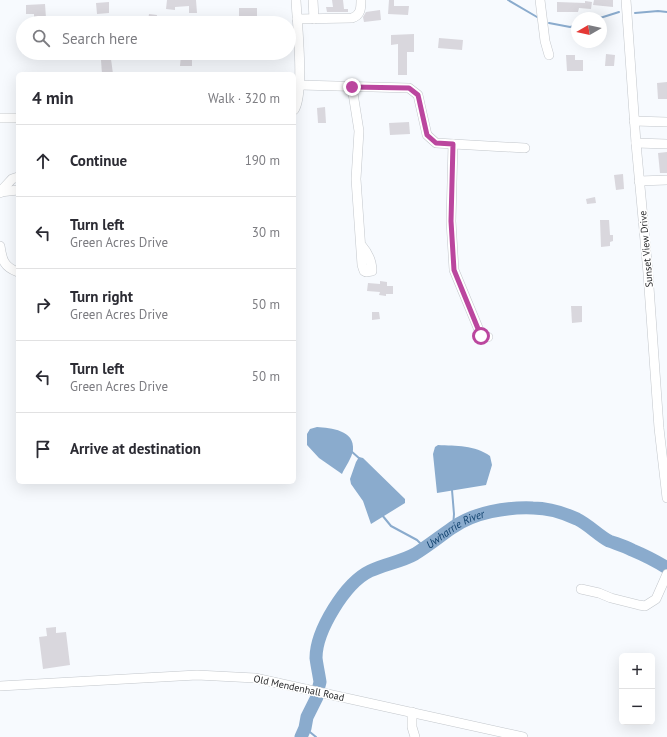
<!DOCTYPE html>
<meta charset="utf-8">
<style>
body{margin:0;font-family:"PT Sans",sans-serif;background:#f7f7f7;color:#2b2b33}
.controls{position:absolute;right:12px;bottom:12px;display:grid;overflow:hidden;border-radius:6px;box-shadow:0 4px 16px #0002}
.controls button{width:36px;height:36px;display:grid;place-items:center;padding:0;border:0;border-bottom:1px solid #e1e1e2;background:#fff;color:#2b2b33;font:20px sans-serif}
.compass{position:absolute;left:571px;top:12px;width:36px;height:36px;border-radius:50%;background:#fff;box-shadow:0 4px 16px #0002;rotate:261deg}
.stop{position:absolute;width:12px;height:12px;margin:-9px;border:3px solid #bb469e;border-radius:50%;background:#fff}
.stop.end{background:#bb469e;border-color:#fff;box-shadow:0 1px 4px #0008}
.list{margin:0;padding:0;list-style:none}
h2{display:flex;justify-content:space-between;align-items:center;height:52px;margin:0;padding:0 16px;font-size:17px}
h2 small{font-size:13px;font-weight:400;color:#7c7c81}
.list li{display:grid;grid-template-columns:26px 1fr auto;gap:12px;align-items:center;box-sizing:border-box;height:72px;padding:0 16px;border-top:1px solid #e1e1e2}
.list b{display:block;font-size:15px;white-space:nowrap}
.list p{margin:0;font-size:13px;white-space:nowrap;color:#7c7c81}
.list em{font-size:13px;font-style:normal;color:#7c7c81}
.icon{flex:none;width:22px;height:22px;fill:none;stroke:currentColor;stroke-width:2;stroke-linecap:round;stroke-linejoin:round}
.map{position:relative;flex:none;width:667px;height:737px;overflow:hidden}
.search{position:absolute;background:#fff;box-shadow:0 4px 16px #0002;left:16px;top:16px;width:280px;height:44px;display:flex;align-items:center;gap:10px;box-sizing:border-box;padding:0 14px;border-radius:22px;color:#7c7c81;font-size:15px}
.panel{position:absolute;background:#fff;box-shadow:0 4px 16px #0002;left:16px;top:72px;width:280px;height:412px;border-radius:6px}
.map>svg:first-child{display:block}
.water{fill:#8aabcd}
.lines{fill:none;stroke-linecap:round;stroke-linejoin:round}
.stream{stroke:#8aabcd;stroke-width:2}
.river{stroke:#8aabcd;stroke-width:13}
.building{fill:#d9d7dd}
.minor-casing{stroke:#c2c6cb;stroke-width:10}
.minor{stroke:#fff;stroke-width:9}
.route{stroke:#bb469e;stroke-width:5}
.labels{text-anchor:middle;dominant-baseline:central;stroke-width:3;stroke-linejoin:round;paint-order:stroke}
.street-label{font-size:10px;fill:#1e1f21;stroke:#fff}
.water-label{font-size:11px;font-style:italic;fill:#11426e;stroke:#fff}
</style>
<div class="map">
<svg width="667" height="737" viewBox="0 0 667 737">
<rect width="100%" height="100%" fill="#f7fafe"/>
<g class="water">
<path d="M 317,427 C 331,428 355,430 353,450 C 352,458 345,467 342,474 L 319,458 L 307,445 L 307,434 L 310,429 Z"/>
<path d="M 438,445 C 456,446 475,445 490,456 L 492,465 L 486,485 L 437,493 L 433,454 L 435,447 Z"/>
<path d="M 359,457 L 363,458 L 405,499 L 405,503 L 371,524 L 363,501 L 351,484 L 350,479 L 356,462 Z"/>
</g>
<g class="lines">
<g class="stream">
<path d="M 508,0 L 537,17"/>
<path d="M 635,13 L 658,11 L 667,12"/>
<path d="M 600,18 L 619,12"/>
<path d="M 549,23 L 570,27 L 577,25"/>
<path d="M 351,451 L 360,459"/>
<path d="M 452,490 L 454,514 L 453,527"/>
<path d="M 382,515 L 391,526 L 417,540 L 425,548"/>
<path d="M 305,728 L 316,737"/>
</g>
<g class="river">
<path id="s1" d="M 319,686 L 320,682 C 319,675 317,666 316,658 C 316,631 345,583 370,571 C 384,564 401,562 415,554 C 428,546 439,537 452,528 C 474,512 507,507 533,508 C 547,508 564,513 577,519 C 589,525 598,535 609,541 C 617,544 625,546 632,550 C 644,555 656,561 667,568"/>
<path d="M 301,737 L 305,728 L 307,717 L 317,697"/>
</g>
</g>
<g class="building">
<path d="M 167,0 L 196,0 L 197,13 L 189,13 L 189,6 L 175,7 L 175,10 L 166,9 Z"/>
<path d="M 332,0 L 343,0 L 344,9 L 348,9 L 348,12 L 327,12 L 326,7 L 333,7 Z"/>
<path d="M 389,0 L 394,0 L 394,6 L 409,6 L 408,15 L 388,14 Z"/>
<path d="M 594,0 L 613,0 L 613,7 L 593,5 Z"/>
<path d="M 585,1 L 592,2 L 591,9 L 579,8 L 578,12 L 557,12 L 557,2 L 585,3 Z"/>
<path d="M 109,2 L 109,13 L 97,14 L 96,3 Z"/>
<path d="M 45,4 L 46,18 L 34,19 L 34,14 L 26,14 L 26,5 Z"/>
<path d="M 239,8 L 257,8 L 257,19 L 243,19 L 243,17 L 239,17 Z"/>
<path d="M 380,10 L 381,20 L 364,22 L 363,17 L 366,12 Z"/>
<path d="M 149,14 L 157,15 L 156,22 L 148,21 Z"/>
<rect x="125" y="16" width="11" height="7"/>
<path d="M 414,34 L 414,52 L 407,52 L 407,75 L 398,75 L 398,44 L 391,45 L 391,35 Z"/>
<path d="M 439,38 L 463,40 L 462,50 L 438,48 Z"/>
<path d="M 606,54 L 615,55 L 614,66 L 605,66 Z"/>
<path d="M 181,55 L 192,56 L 192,66 L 180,66 Z"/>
<path d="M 566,55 L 575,55 L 575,60 L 583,60 L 583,71 L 567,71 Z"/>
<path d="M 111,59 L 113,74 L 102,74 L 101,60 Z"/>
<path d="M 667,82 L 667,99 L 658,99 L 657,83 Z"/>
<path d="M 325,107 L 326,123 L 318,123 L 317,108 Z"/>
<path d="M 409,122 L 410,134 L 390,135 L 389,123 Z"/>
<path d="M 667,152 L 667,173 L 660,173 L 658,153 Z"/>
<path d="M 623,174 L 624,189 L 616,190 L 614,175 Z"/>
<path d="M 595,197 L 596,203 L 587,204 L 586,199 Z"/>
<path d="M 600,220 L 609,220 L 610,235 L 613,235 L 613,241 L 610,242 L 610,246 L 601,247 Z"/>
<path d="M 380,281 L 387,282 L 387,286 L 393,286 L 393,294 L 386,294 L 386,296 L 379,295 L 380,292 L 367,291 L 368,283 L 380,284 Z"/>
<path d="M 571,306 L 582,306 L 582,322 L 572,323 Z"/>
<path d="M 372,312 L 379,312 L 380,319 L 372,320 Z"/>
<path d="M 56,627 L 56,633 L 66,632 L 70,665 L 43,669 L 39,637 L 47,636 L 46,628 Z"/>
</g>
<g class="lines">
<g class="minor-casing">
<g id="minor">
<path d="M 313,0 L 314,19"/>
<path d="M 540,0 L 545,41 L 549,55"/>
<path d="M 626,0 L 636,143 L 648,273 L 659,428 L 667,498"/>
<path d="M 297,19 L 352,18 C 361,15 361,8 361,0"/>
<path d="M 300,85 L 409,88 L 418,95 L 427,135 L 436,143 L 525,148"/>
<path d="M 352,87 L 359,131 L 356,179 L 362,265 L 364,271 L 366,272 L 372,271 C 372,261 368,253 362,246"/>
<path d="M 294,110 C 305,94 297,22 296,0"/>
<path d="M 0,118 L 18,118"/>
<path d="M 634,121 L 667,122"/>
<path d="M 636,143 L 667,144"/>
<path d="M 453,144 L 451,221 L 454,270 L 481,335 L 488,337"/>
<path d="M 639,181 L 667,180"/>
<path d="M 0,192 L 12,179 L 18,177"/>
<path d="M 0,193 L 0,192 L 18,190"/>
<path d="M 0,246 C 2,260 4,267 18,272"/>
<path d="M 581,589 L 599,593 L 611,598 L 639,605 L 645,606 L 656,599 L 667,574"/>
<path d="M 0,686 L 197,675 L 255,678 L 523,737"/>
<path d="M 412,712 L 412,727 L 415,737"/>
</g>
</g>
<use href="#minor" class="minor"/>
</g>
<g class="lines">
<path class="route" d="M 352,87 L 409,88 L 418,95 L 427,135 L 436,143 L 453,144 L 451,221 L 454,270 L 481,336"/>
</g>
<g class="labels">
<g class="street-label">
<text transform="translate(646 249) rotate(-95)">Sunset View Drive</text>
<text transform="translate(299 688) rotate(12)">Old Mendenhall Road</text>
</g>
<g class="water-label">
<text stroke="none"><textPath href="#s1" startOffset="230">Uwharrie River</textPath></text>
</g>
</g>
</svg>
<div class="controls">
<button>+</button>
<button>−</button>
</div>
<svg class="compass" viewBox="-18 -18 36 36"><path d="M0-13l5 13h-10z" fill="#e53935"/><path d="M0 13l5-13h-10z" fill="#7c7c81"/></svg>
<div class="stop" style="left:481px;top:336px"></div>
<div class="stop end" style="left:352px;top:87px"></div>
<div class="search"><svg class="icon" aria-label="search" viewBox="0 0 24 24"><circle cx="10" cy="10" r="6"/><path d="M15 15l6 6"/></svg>Search here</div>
<section class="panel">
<h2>4 min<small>Walk · 320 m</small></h2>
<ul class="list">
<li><svg class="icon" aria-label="ahead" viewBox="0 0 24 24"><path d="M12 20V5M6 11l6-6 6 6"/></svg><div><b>Continue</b></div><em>190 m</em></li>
<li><svg class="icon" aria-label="left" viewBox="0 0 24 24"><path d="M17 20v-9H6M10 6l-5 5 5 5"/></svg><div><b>Turn left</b><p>Green Acres Drive</p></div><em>30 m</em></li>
<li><svg class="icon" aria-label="right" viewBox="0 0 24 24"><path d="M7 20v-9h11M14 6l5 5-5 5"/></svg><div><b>Turn right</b><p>Green Acres Drive</p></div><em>50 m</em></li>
<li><svg class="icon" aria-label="left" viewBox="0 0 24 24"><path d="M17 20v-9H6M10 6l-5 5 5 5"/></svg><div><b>Turn left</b><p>Green Acres Drive</p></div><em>50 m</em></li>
<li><svg class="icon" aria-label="arrive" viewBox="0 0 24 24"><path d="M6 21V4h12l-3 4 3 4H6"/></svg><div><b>Arrive at destination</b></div></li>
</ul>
</section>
</div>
